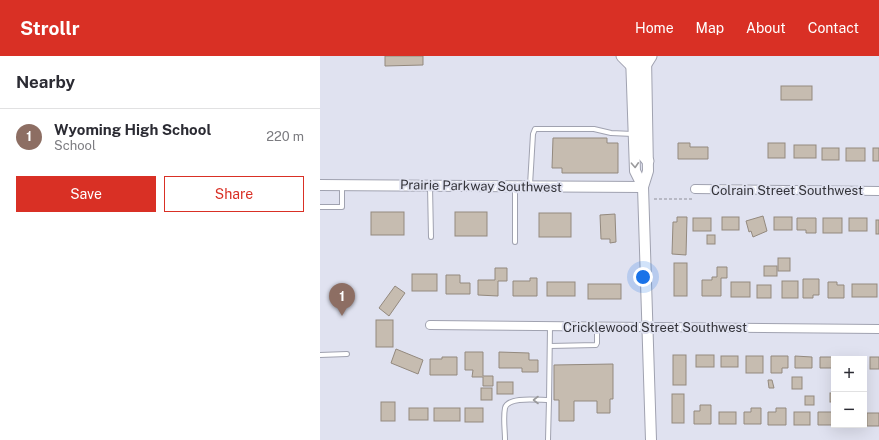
<!DOCTYPE html>
<meta charset="utf-8">
<style>
body{margin:0;font-family:"Public Sans",sans-serif;background:#f2f2f3;color:#2b2b33}
.controls{position:absolute;right:12px;bottom:12px;display:grid;overflow:hidden;border-radius:0px;box-shadow:0 4px 16px #0002}
.controls button{width:36px;height:36px;display:grid;place-items:center;padding:0;border:0;border-bottom:1px solid #e1e1e2;background:#fff;color:#2b2b33;font:20px sans-serif}
.you{position:absolute;left:323px;top:221px;width:14px;height:14px;margin:-10px;border:3px solid #fff;border-radius:50%;background:#1a73e8;box-shadow:0 0 0 6px #1a73e833}
.badge{display:grid;place-items:center;width:26px;height:26px;border-radius:50%;background:#d93025;color:#fff;font-size:13px;font-weight:700}
.pin{position:absolute;translate:-50% -33px;filter:drop-shadow(0 1px 2px #0008)}
.pin::after{content:'';position:absolute;top:21px;width:14px;height:12px;background:inherit;clip-path:polygon(0 0,100% 0,50% 100%)}
.list{margin:0;padding:0;list-style:none}
h2{display:flex;justify-content:space-between;align-items:center;height:52px;margin:0;padding:0 16px;font-size:17px}
h2 small{font-size:13px;font-weight:400;color:#7c7c81}
.list li{display:grid;grid-template-columns:26px 1fr auto;gap:12px;align-items:center;box-sizing:border-box;height:56px;padding:0 16px;border-top:1px solid #e1e1e2}
.list b{display:block;font-size:15px;white-space:nowrap}
.list p{margin:0;font-size:13px;white-space:nowrap;color:#7c7c81}
.list em{font-size:13px;font-style:normal;color:#7c7c81}
.actions{display:flex;gap:8px;padding:12px 16px}
.actions a{flex:1;padding:9px 0;border:1px solid #d93025;border-radius:0px;text-align:center;font-size:14px;color:#d93025}
.actions .main{background:#d93025;color:#fff}
.map{position:relative;flex:none;width:559px;height:384px;overflow:hidden}
header{display:flex;align-items:center;gap:24px;box-sizing:border-box;height:56px;padding:0 20px;background:#d93025;color:#fff}
header strong{font-size:19px}
nav{display:flex;gap:22px;margin-inline-start:auto;font-size:14px}
main{display:flex}
aside{flex:1;background:#fff}
.map>svg:first-child{display:block}
.building{fill:#c6bcb0;stroke:#93897e}
.lines{fill:none;stroke-linecap:round;stroke-linejoin:round}
.service-casing{stroke:#a0a2b0;stroke-width:6}
.minor-casing{stroke:#a0a2b0;stroke-width:10}
.tertiary-casing{stroke:#a0a2b0;stroke-width:12}
.secondary-casing{stroke:#a0a2b0;stroke-width:13}
.path{stroke:#abacb7;stroke-width:1.5;stroke-dasharray:3 2;stroke-linecap:butt}
.service{stroke:#fff;stroke-width:4}
.minor{stroke:#fff;stroke-width:8}
.tertiary{stroke:#fff;stroke-width:10}
.secondary{stroke:#fff;stroke-width:11}
.oneway{stroke:#9a9a9c}
.labels{text-anchor:middle;dominant-baseline:central;stroke-width:4;stroke-linejoin:round;paint-order:stroke}
.street-label{font-size:13px;fill:#34343a;stroke:#e0e2f0}
</style>
<header>
<strong>Strollr</strong>
<nav><a>Home</a><a>Map</a><a>About</a><a>Contact</a></nav>
</header>
<main>
<aside>
<h2>Nearby<small></small></h2>
<ul class="list">
<li><span class="badge" style="background:#8d6e63">1</span><div><b>Wyoming High School</b><p>School</p></div><em>220 m</em></li>
</ul>
<div class="actions"><a class="main">Save</a><a>Share</a></div>
</aside>
<div class="map">
<svg width="559" height="384" viewBox="0 0 559 384">
<rect width="100%" height="100%" fill="#e0e2f0"/>
<g class="building">
<path d="M 65,0 L 103,0 L 103,9 L 65,10 Z"/>
<rect x="461" y="30" width="31" height="14"/>
<path d="M 233,82 L 287,82 L 287,87 L 298,87 L 298,117 L 242,117 L 242,112 L 232,112 Z"/>
<path d="M 358,87 L 370,87 L 370,91 L 388,91 L 388,103 L 358,103 Z"/>
<rect x="448" y="87" width="17" height="15"/>
<rect x="474" y="89" width="22" height="13"/>
<rect x="502" y="92" width="17" height="12"/>
<rect x="526" y="92" width="19" height="13"/>
<rect x="553" y="92" width="6" height="13"/>
<rect x="51" y="156" width="33" height="23"/>
<rect x="135" y="156" width="32" height="24"/>
<rect x="219" y="157" width="32" height="24"/>
<path d="M 295,158 L 296,186 L 290,187 L 290,183 L 281,183 L 280,159 Z"/>
<path d="M 443,160 L 447,175 L 433,181 L 431,175 L 429,176 L 426,165 Z"/>
<path d="M 357,161 L 367,161 L 366,199 L 352,198 L 353,166 L 357,166 Z"/>
<rect x="402" y="161" width="17" height="13"/>
<rect x="454" y="161" width="18" height="13"/>
<rect x="373" y="162" width="18" height="13"/>
<path d="M 477,162 L 496,162 L 496,177 L 486,177 L 486,174 L 477,174 Z"/>
<rect x="503" y="162" width="19" height="15"/>
<rect x="529" y="162" width="18" height="13"/>
<rect x="556" y="164" width="3" height="14"/>
<rect x="387" y="179" width="8" height="9"/>
<rect x="458" y="202" width="12" height="13"/>
<rect x="354" y="207" width="13" height="33"/>
<rect x="444" y="210" width="13" height="10"/>
<path d="M 397,211 L 407,211 L 407,222 L 401,222 L 401,240 L 382,240 L 382,224 L 392,224 L 392,221 L 397,221 Z"/>
<path d="M 175,212 L 187,212 L 187,225 L 178,225 L 178,240 L 158,239 L 158,224 L 175,224 Z"/>
<rect x="92" y="218" width="25" height="17"/>
<path d="M 126,219 L 140,219 L 140,227 L 150,227 L 150,238 L 126,238 Z"/>
<path d="M 210,222 L 217,222 L 217,240 L 193,240 L 193,225 L 210,225 Z"/>
<path d="M 483,223 L 499,223 L 499,239 L 493,239 L 493,242 L 483,242 Z"/>
<rect x="462" y="225" width="16" height="17"/>
<rect x="227" y="226" width="28" height="14"/>
<rect x="411" y="226" width="19" height="15"/>
<path d="M 508,226 L 517,226 L 517,229 L 524,229 L 524,242 L 508,242 Z"/>
<rect x="268" y="228" width="33" height="15"/>
<rect x="532" y="228" width="25" height="13"/>
<rect x="437" y="229" width="14" height="13"/>
<path d="M 75,230 L 85,237 L 69,260 L 59,252 Z"/>
<rect x="56" y="264" width="17" height="27"/>
<path d="M 76,293 L 103,304 L 98,318 L 71,307 Z"/>
<path d="M 145,296 L 163,296 L 163,320 L 173,320 L 173,330 L 163,330 L 163,321 L 152,321 L 153,314 L 145,314 Z"/>
<path d="M 179,296 L 209,297 L 209,304 L 218,304 L 218,316 L 202,316 L 202,312 L 179,312 Z"/>
<rect x="353" y="299" width="13" height="30"/>
<rect x="376" y="299" width="18" height="12"/>
<rect x="401" y="300" width="17" height="11"/>
<rect x="426" y="300" width="17" height="17"/>
<path d="M 451,300 L 468,300 L 468,312 L 462,312 L 462,317 L 451,317 Z"/>
<path d="M 475,300 L 492,301 L 492,312 L 475,312 Z"/>
<path d="M 122,301 L 137,301 L 137,319 L 110,319 L 110,303 L 122,303 Z"/>
<path d="M 500,301 L 517,301 L 517,303 L 514,303 L 514,312 L 500,312 Z"/>
<rect x="525" y="301" width="17" height="2"/>
<rect x="550" y="301" width="9" height="12"/>
<path d="M 293,308 L 293,343 L 290,343 L 290,357 L 277,357 L 277,345 L 254,345 L 254,365 L 239,365 L 239,344 L 234,344 L 234,309 Z"/>
<rect x="472" y="321" width="10" height="12"/>
<path d="M 448,324 L 452,324 L 454,332 L 449,332 Z"/>
<rect x="177" y="326" width="16" height="12"/>
<rect x="161" y="332" width="11" height="12"/>
<rect x="510" y="337" width="4" height="9"/>
<rect x="352" y="338" width="12" height="29"/>
<rect x="485" y="340" width="9" height="9"/>
<rect x="61" y="346" width="14" height="19"/>
<path d="M 380,349 L 391,349 L 391,368 L 374,368 L 374,355 L 380,355 Z"/>
<rect x="89" y="352" width="19" height="12"/>
<rect x="114" y="352" width="26" height="13"/>
<rect x="145" y="352" width="18" height="14"/>
<path d="M 431,352 L 441,352 L 441,368 L 424,368 L 424,356 L 431,356 Z"/>
<path d="M 456,352 L 466,352 L 466,369 L 448,369 L 448,356 L 456,356 Z"/>
<rect x="399" y="356" width="17" height="12"/>
<rect x="474" y="356" width="16" height="13"/>
<path d="M 498,356 L 514,356 L 514,369 L 516,369 L 498,369 Z"/>
<rect x="547" y="357" width="12" height="13"/>
</g>
<g class="lines">
<g class="service-casing">
<g id="service">
<path d="M 210,129 L 213,78 L 215,73 L 274,73 L 291,77 L 313,78"/>
<path d="M 110,130 L 111,181"/>
<path d="M 0,151 L 22,151 L 22,129"/>
<path d="M 195,186 L 195,131"/>
<path d="M 230,290 L 276,289 L 277,287 L 277,271"/>
<path d="M 0,299 L 27,298"/>
<path d="M 229,344 L 230,271"/>
<path d="M 185,384 C 185,374 183,362 185,352 C 188,340 218,344 229,344 L 228,384"/>
</g>
</g>
<g class="minor-casing">
<g id="minor">
<path d="M 375,133 L 559,135"/>
<path d="M 110,269 L 559,273"/>
</g>
</g>
<g class="tertiary-casing">
<g id="tertiary">
<path d="M 311,0 L 315,115 L 323,131"/>
<path d="M 326,1 L 328,115 L 323,131 L 331,384"/>
<path d="M 0,129 L 323,131"/>
</g>
</g>
<g class="secondary-casing">
<g id="secondary">
<path d="M 302,0 L 312,10"/>
<path d="M 318,0 L 321,92 L 323,99 L 328,105"/>
<path d="M 326,8 L 331,0"/>
</g>
</g>
<path class="path" d="M 334,143 L 372,143"/>
<use href="#service" class="service"/>
<use href="#minor" class="minor"/>
<use href="#tertiary" class="tertiary"/>
<use href="#secondary" class="secondary"/>
</g>
<defs><path id="oneway-chevron" d="M-2-3.5L2.5 0L-2 3.5" fill="none" stroke-width="1.6" stroke-linecap="round" stroke-linejoin="round"/></defs>
<g class="oneway">
<use href="#oneway-chevron" transform="translate(315 109) rotate(87)"/>
<use href="#oneway-chevron" transform="translate(216 344) rotate(180)"/>
</g>
<g class="labels">
<g class="street-label">
<text transform="translate(161 130) rotate(1)">Prairie Parkway Southwest</text>
<text x="467" y="134">Colrain Street Southwest</text>
<text x="335" y="271">Cricklewood Street Southwest</text>
</g>
</g>
</svg>
<div class="controls">
<button>+</button>
<button>−</button>
</div>
<div class="you"></div>
<div class="pin badge" style="left:22px;top:260px;background:#8d6e63">1</div>
</div>
</main>
